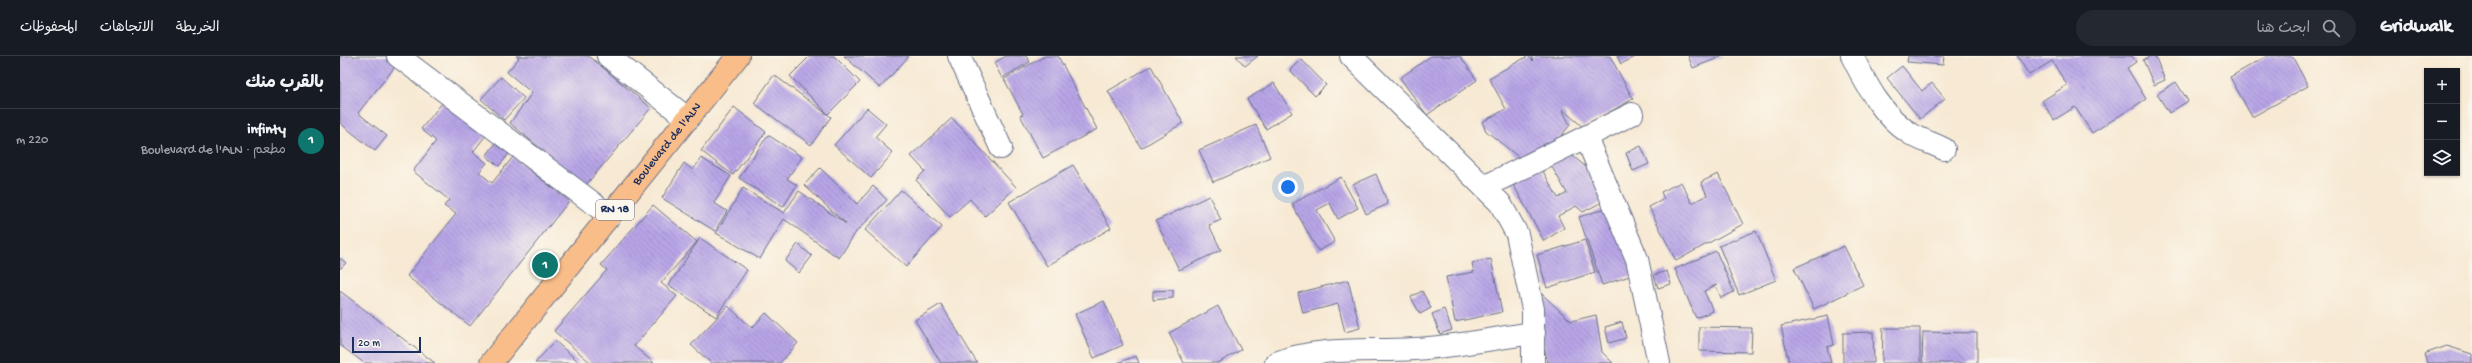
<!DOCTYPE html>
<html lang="ar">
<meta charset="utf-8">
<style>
body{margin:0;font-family:"Gochi Hand","Playpen Sans Arabic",sans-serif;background:#242831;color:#f1f3f6;direction:rtl}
.controls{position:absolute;right:12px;top:12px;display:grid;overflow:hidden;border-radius:0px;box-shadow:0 1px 3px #0004}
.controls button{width:36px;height:36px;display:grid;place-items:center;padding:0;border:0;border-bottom:1px solid #363941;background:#171b24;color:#f1f3f6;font:20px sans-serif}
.scale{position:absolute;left:12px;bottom:10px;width:69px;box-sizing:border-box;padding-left:4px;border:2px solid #1b2f5e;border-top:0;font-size:11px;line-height:14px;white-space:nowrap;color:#1b2f5e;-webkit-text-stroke:3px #fbf7ec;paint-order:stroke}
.you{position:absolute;left:948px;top:131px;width:14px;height:14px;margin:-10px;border:3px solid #fff;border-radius:50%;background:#1a73e8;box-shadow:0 0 0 6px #1a73e833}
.badge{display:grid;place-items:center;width:26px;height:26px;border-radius:50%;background:#0f766e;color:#fff;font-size:13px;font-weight:700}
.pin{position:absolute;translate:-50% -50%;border:2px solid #fff;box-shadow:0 1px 4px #0006}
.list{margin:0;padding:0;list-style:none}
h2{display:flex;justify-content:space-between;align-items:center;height:52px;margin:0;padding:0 16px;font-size:17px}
h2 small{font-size:13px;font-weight:400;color:#9ea1a6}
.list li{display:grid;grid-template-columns:26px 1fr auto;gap:12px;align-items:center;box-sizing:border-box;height:64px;padding:0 16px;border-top:1px solid #363941}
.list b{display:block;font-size:15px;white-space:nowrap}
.list p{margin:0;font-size:13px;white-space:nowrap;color:#9ea1a6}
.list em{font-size:13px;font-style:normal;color:#9ea1a6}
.icon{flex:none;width:22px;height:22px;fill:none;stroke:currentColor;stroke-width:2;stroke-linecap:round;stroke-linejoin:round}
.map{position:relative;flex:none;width:2132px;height:307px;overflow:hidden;direction:ltr}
header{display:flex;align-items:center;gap:24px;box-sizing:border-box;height:56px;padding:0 20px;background:#171b24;border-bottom:1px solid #363941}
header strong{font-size:19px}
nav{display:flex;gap:22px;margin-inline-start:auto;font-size:14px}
.search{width:280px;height:36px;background:#242831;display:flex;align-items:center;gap:10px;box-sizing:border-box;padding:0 14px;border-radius:22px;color:#9ea1a6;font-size:15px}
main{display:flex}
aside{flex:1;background:#171b24}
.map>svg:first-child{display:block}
.building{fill:url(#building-back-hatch)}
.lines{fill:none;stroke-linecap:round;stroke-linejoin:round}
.street-casing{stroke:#687087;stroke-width:24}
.primary-casing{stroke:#687087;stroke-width:24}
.street{stroke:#fff;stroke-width:22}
.primary{stroke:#f9bd89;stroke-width:22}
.labels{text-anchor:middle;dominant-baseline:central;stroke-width:3;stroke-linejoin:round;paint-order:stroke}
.shield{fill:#fbf7ec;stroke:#5e6b89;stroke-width:1}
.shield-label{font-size:12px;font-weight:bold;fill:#1b2f5e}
.street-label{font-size:13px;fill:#1b2f5e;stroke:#fbf7ec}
</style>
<header>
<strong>Gridwalk</strong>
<div class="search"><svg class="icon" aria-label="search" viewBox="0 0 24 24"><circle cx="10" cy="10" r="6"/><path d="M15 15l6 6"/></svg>ابحث هنا</div>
<nav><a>الخريطة</a><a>الاتجاهات</a><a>المحفوظات</a></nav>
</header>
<main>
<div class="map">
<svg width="2132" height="307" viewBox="0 0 2132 307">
<defs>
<pattern id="building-back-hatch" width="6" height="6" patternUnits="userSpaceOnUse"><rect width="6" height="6" fill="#b8a5e7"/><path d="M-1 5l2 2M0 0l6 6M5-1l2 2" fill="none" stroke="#9587be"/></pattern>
</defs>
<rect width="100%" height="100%" fill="#fbf7ec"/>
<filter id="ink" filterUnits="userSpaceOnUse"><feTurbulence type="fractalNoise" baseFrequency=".025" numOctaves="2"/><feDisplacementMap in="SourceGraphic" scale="8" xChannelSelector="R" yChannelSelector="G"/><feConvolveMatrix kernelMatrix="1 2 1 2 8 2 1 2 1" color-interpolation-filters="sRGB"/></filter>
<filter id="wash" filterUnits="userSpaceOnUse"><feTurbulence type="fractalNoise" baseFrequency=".012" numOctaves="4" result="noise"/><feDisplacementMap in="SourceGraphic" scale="16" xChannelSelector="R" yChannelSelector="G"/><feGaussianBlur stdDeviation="0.9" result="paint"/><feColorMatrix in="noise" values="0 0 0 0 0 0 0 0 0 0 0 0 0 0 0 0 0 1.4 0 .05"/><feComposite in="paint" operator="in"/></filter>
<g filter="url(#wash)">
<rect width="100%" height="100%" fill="#f7e9d3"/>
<g id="blocks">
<g class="building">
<path d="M 0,0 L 59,0 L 62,2 L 18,57 L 47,80 L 35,95 L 0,67 Z"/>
<path d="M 176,0 L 249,0 L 311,52 L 245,130 L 170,67 L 192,37 L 167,16 L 179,2 Z"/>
<path d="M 470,0 L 494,0 L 520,26 L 488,58 L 450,20 Z"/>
<path d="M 504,0 L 569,0 L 540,32 Z"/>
<path d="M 666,0 L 686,0 L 690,6 L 662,22 L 654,7 Z"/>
<path d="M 705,0 L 718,0 L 757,73 L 703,102 L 680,59 L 683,58 L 664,23 Z"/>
<path d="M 896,0 L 918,0 L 905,10 Z"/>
<path d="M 1091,0 L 1120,0 L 1137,24 L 1087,59 L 1060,22 Z"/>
<path d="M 1188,0 L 1193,5 L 1191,0 L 1270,0 L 1293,43 L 1243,71 L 1222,53 L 1230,69 L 1216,86 L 1246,111 L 1264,145 L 1243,156 L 1236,150 L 1218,160 L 1224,172 L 1204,185 L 1172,126 L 1200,110 L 1218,142 L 1227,137 L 1201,92 L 1181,103 L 1146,75 L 1142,66 L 1166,53 L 1149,22 Z"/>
<path d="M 1277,0 L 1297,0 L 1281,8 Z"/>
<path d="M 1348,0 L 1383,0 L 1353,12 Z"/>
<path d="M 1568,0 L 1604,0 L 1603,9 L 1567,6 Z"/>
<path d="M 1677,0 L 1792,0 L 1796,6 L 1787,12 L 1806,43 L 1752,77 L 1735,51 L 1714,64 L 1702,45 L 1727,29 L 1712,5 L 1689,19 Z"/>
<path d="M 1811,0 L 1815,0 L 1825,24 L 1814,29 L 1803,4 Z"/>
<path d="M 1927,0 L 1952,0 L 1968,30 L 1912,61 L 1890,21 Z"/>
<path d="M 961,3 L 986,29 L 975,40 L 950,14 Z"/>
<path d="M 811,10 L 843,67 L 801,92 L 768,35 Z"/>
<path d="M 1562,10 L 1582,35 L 1592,27 L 1605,43 L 1580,63 L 1547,22 Z"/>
<path d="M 434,19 L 491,61 L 471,89 L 414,47 Z"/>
<path d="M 161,21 L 184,42 L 164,64 L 141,43 Z"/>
<path d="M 1836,26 L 1848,45 L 1829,57 L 1817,38 Z"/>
<path d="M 934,27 L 952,57 L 926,73 L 907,43 Z"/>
<path d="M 111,36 L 153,70 L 133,96 L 147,107 L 139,116 L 152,127 L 173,101 L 229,145 L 130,270 L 67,220 L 116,158 L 104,150 L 109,144 L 73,115 L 96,85 L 81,73 Z"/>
<path d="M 394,51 L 426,76 L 393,119 L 361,95 Z"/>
<path d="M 527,52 L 546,68 L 535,81 L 553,97 L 531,122 L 494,89 Z"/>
<path d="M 612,62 L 676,131 L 645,160 L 630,143 L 610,161 L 576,124 L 585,115 L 571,100 Z"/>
<path d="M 916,69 L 930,101 L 873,126 L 859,94 Z"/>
<path d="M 428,79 L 462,101 L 447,123 L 457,129 L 443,151 L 399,122 Z"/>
<path d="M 159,83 L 172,94 L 159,110 L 146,100 Z"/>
<path d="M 1301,90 L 1309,108 L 1293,115 L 1286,97 Z"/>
<path d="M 361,102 L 391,120 L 374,147 L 387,155 L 375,175 L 322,142 L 344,107 L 353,114 Z"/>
<path d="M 733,109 L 771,172 L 707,210 L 669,146 Z"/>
<path d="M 480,112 L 517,148 L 533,130 L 547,144 L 516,176 L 499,202 L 444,163 L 420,203 L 376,177 L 403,132 L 444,157 L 459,135 L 506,168 L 464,129 Z"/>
<path d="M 1036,118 L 1048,148 L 1026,158 L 1013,128 Z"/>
<path d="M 1378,118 L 1403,168 L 1336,205 L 1309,151 L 1324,143 L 1321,136 L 1341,126 L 1352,147 L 1367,139 L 1361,126 Z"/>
<path d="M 1001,121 L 1018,152 L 998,163 L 990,147 L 977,154 L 995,186 L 978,195 L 952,148 Z"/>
<path d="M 561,134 L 602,171 L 566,211 L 525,174 Z"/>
<path d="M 869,140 L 881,164 L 869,169 L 881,194 L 839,214 L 816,165 Z"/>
<path d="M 313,149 L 357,186 L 321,227 L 337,240 L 294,290 L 314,307 L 251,307 L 214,275 L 267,214 L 261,209 Z"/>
<path d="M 1276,149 L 1299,217 L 1262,229 L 1239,161 Z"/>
<path d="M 1416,175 L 1436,224 L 1399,239 L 1379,190 Z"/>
<path d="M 360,182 L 407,214 L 376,261 L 329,229 Z"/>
<path d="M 1245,184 L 1255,216 L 1207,232 L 1197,199 Z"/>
<path d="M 458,188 L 472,200 L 459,217 L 445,205 Z"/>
<path d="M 1504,190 L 1523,229 L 1474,253 L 1454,212 Z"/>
<path d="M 1376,195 L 1394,236 L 1381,242 L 1376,229 L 1364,235 L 1373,255 L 1356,262 L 1335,213 Z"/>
<path d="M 0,202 L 6,207 L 0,213 Z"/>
<path d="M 1151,203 L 1162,256 L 1115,266 L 1106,221 L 1134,216 L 1132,207 Z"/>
<path d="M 1327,215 L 1331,228 L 1318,232 L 1314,219 Z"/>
<path d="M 1008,224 L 1020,272 L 1005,276 L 998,248 L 963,257 L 958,237 Z"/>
<path d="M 1188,225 L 1231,265 L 1256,259 L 1262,296 L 1273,307 L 1208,307 Z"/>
<path d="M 833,234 L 833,242 L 813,244 L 813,235 Z"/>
<path d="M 0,235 L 95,307 L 24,307 L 0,289 Z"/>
<path d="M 1082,235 L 1091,252 L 1080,258 L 1071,241 Z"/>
<path d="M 764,245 L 783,289 L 754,302 L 735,258 Z"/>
<path d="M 601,248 L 637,307 L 601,307 L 575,264 Z"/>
<path d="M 388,250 L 412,272 L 426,257 L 458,287 L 440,307 L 371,307 L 351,289 Z"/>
<path d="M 878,250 L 901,294 L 878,307 L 844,307 L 829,277 Z"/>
<path d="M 1104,253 L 1112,274 L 1100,278 L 1092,258 Z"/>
<path d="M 1488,260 L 1494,289 L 1487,291 L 1491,307 L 1449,307 L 1441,270 Z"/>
<path d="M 1282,266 L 1286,282 L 1269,287 L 1265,271 Z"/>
<path d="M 1359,271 L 1412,272 L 1411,296 L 1359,295 Z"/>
<path d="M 1543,272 L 1580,272 L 1580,307 L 1542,307 Z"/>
<path d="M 1533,276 L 1534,307 L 1503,307 L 1503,277 Z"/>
<path d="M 1583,276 L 1637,277 L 1637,307 L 1582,307 Z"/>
<path d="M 215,285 L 240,307 L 195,307 Z"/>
<path d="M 2107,290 L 2132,298 L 2132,307 L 2087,307 L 2084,298 Z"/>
<path d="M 796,300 L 799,307 L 777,307 Z"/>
</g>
</g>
</g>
<g filter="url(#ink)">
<use href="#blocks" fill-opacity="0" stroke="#687087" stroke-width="1"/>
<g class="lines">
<g class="street-casing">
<g id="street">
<path d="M 58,0 L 270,160"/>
<path d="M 268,0 L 348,63"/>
<path d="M 619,0 L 661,92"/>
<path d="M 1011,0 L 1160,147 L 1177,178 L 1193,253 L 1193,307"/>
<path d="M 1512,0 C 1526,28 1543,61 1571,78 C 1581,84 1594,88 1604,93"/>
<path d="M 1246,81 L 1297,203 L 1319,307"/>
<path d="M 1144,131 L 1292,58"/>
<path d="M 936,307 C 978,290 1029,296 1074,293 C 1114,291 1155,282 1194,277"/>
</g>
</g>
<g class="primary-casing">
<g id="primary">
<path id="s1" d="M 151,307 L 398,0"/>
</g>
</g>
<use href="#street" class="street"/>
<use href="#primary" class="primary"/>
</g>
</g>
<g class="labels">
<rect class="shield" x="256" y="144" width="38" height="20" rx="3"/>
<g class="shield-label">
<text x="275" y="154">RN 18</text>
</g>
<g class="street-label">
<text stroke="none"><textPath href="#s1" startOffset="281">Boulevard de l'ALN</textPath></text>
</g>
</g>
</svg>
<div class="controls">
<button>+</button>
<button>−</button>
<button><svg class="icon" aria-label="layers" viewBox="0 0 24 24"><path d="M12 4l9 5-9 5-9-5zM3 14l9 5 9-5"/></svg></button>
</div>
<div class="scale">20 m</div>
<div class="you"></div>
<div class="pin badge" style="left:205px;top:209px">1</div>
</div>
<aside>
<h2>بالقرب منك<small></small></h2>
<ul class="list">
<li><span class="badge">1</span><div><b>infinty</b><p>مطعم · Boulevard de l'ALN</p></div><em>220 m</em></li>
</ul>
</aside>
</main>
